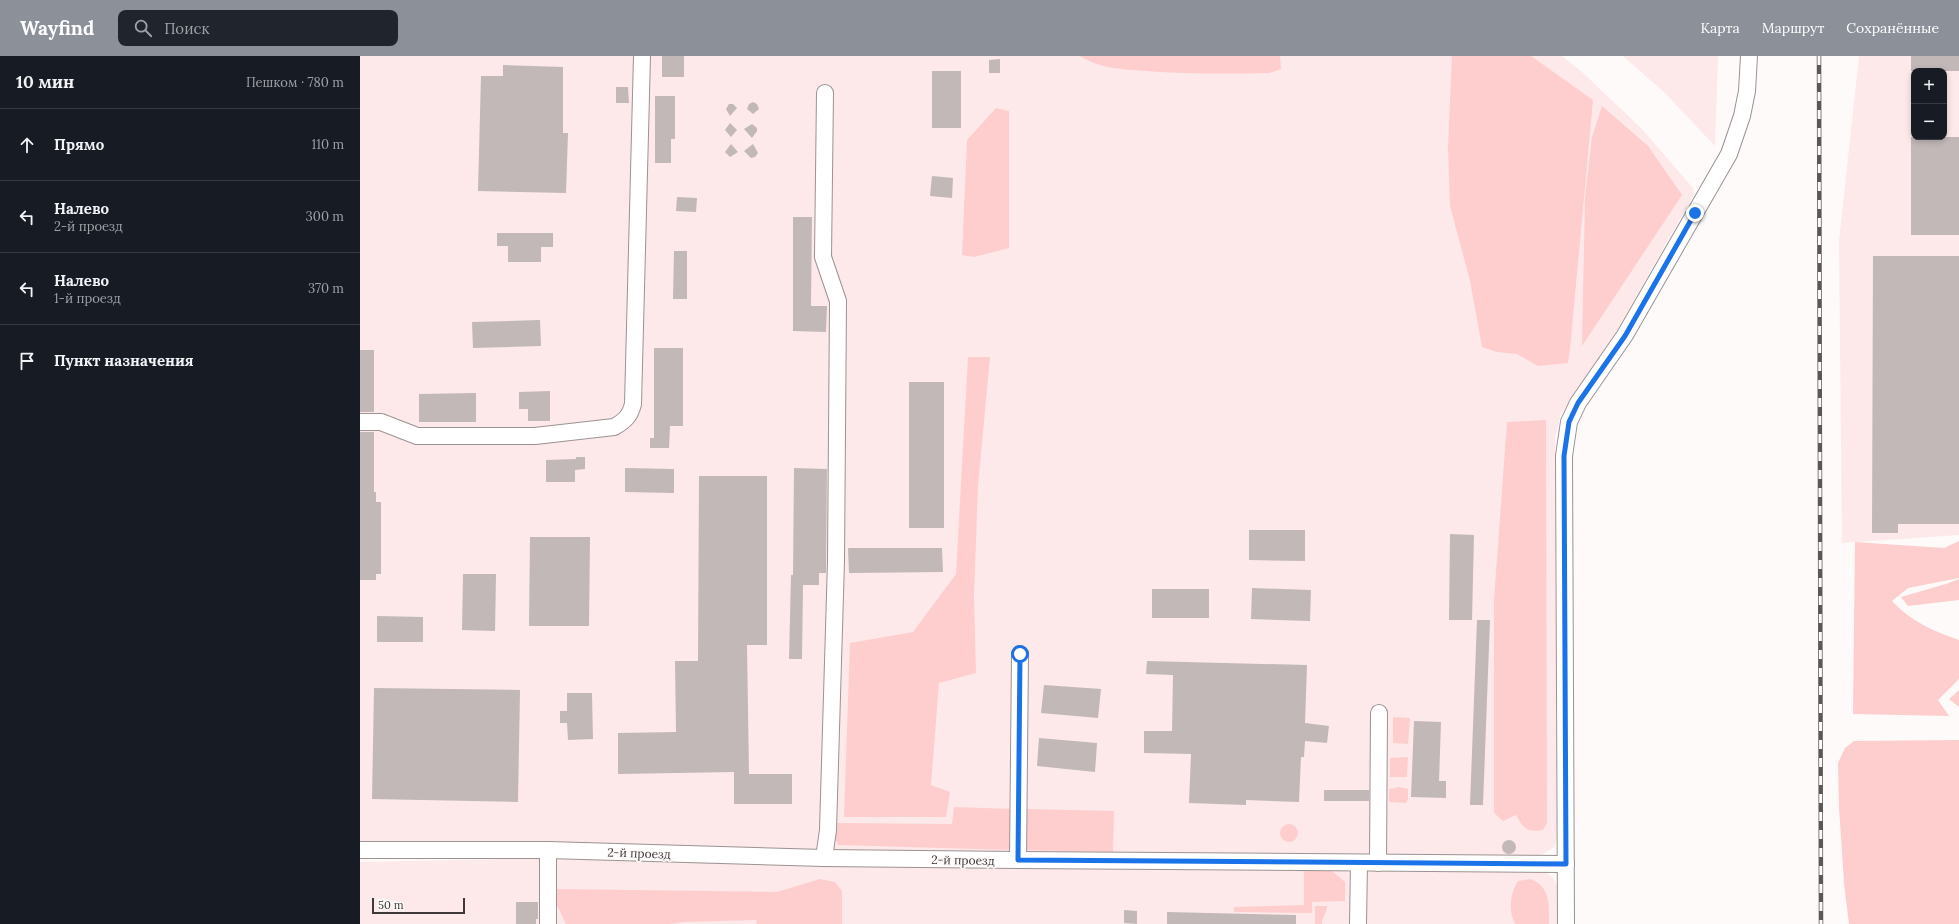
<!DOCTYPE html>
<html lang="ru">
<meta charset="utf-8">
<style>
body{margin:0;font-family:Lora,serif;background:#20242c;color:#f1f3f6}
.controls{position:absolute;right:12px;top:12px;display:grid;overflow:hidden;border-radius:8px;box-shadow:0 2px 6px #0003}
.controls button{width:36px;height:36px;display:grid;place-items:center;padding:0;border:0;border-bottom:1px solid #363941;background:#171b24;color:#f1f3f6;font:20px sans-serif}
.scale{position:absolute;left:12px;bottom:10px;width:93px;box-sizing:border-box;padding-left:4px;border:2px solid #3e3939;border-top:0;font-size:11px;line-height:14px;white-space:nowrap;color:#3e3939;-webkit-text-stroke:3px #fefaf9;paint-order:stroke}
.stop{position:absolute;width:12px;height:12px;margin:-9px;border:3px solid #1a73e8;border-radius:50%;background:#fff}
.stop.end{background:#1a73e8;border-color:#fff;box-shadow:0 1px 4px #0008}
.list{margin:0;padding:0;list-style:none}
h2{display:flex;justify-content:space-between;align-items:center;height:52px;margin:0;padding:0 16px;font-size:17px}
h2 small{font-size:13px;font-weight:400;color:#9ea1a6}
.list li{display:grid;grid-template-columns:26px 1fr auto;gap:12px;align-items:center;box-sizing:border-box;height:72px;padding:0 16px;border-top:1px solid #363941}
.list b{display:block;font-size:15px;white-space:nowrap}
.list p{margin:0;font-size:13px;white-space:nowrap;color:#9ea1a6}
.list em{font-size:13px;font-style:normal;color:#9ea1a6}
.icon{flex:none;width:22px;height:22px;fill:none;stroke:currentColor;stroke-width:2;stroke-linecap:round;stroke-linejoin:round}
.map{position:relative;flex:none;width:1599px;height:868px;overflow:hidden}
header{display:flex;align-items:center;gap:24px;box-sizing:border-box;height:56px;padding:0 20px;background:#8c9099;color:#fff}
header strong{font-size:19px}
nav{display:flex;gap:22px;margin-inline-start:auto;font-size:14px}
.search{width:280px;height:36px;background:#20242c;display:flex;align-items:center;gap:10px;box-sizing:border-box;padding:0 14px;border-radius:8px;color:#9ea1a6;font-size:15px}
main{display:flex}
aside{flex:1;background:#171b24}
.map>svg:first-child{display:block}
.built{fill:#fde9e9;fill-rule:evenodd}
.green{fill:#fdcecd}
.building{fill:#c2b8b8}
.lines{fill:none;stroke-linecap:round;stroke-linejoin:round}
.minor-casing{stroke:#9c9292;stroke-width:18}
.minor{stroke:#fff;stroke-width:16}
.rail-casing{stroke:#5c5757;stroke-width:4.5}
.rail{stroke:#fefaf9;stroke-width:3;stroke-dasharray:9;stroke-linecap:butt}
.route{stroke:#1a73e8;stroke-width:5}
.labels{text-anchor:middle;dominant-baseline:central;stroke-width:3;stroke-linejoin:round;paint-order:stroke}
.street-label{font-size:12px;fill:#3e3939;stroke:#fefaf9}
</style>
<header>
<strong>Wayfind</strong>
<div class="search"><svg class="icon" aria-label="search" viewBox="0 0 24 24"><circle cx="10" cy="10" r="6"/><path d="M15 15l6 6"/></svg>Поиск</div>
<nav><a>Карта</a><a>Маршрут</a><a>Сохранённые</a></nav>
</header>
<main>
<aside>
<h2>10 мин<small>Пешком · 780 m</small></h2>
<ul class="list">
<li><svg class="icon" aria-label="ahead" viewBox="0 0 24 24"><path d="M12 20V5M6 11l6-6 6 6"/></svg><div><b>Прямо</b></div><em>110 m</em></li>
<li><svg class="icon" aria-label="left" viewBox="0 0 24 24"><path d="M17 20v-9H6M10 6l-5 5 5 5"/></svg><div><b>Налево</b><p>2-й проезд</p></div><em>300 m</em></li>
<li><svg class="icon" aria-label="left" viewBox="0 0 24 24"><path d="M17 20v-9H6M10 6l-5 5 5 5"/></svg><div><b>Налево</b><p>1-й проезд</p></div><em>370 m</em></li>
<li><svg class="icon" aria-label="arrive" viewBox="0 0 24 24"><path d="M6 21V4h12l-3 4 3 4H6"/></svg><div><b>Пункт назначения</b></div></li>
</ul>
</aside>
<div class="map">
<svg width="1599" height="868" viewBox="0 0 1599 868">
<rect width="100%" height="100%" fill="#fefaf9"/>
<g class="built">
<path d="M 0,0 L 1202,0 L 1223,17 L 1281,72 L 1333,132 L 1334,138 L 1256,276 L 1201,358 L 1195,382 L 1197,782 L 1193,792 L 1178,801 L 821,801 L 0,787 Z"/>
<path d="M 1263,0 L 1358,0 L 1355,90 L 1305,37 Z"/>
<path d="M 1499,0 L 1599,0 L 1599,479 L 1482,487 L 1479,185 ZM 1554,15 L 1584,15 L 1584,81 L 1554,81 Z"/>
<path d="M 204,802 L 1178,814 L 1187,817 L 1194,823 L 1198,832 L 1198,868 L 0,868 L 0,806 Z"/>
</g>
<g class="green">
<path d="M 720,0 L 920,0 L 921,13 L 909,17 C 867,18 827,18 785,15 C 763,13 740,13 720,0 Z"/>
<path d="M 1092,0 L 1171,0 L 1233,44 L 1210,293 L 1208,307 L 1178,310 L 1157,298 L 1137,296 L 1122,291 L 1110,225 L 1090,150 L 1088,91 Z"/>
<path d="M 1242,50 L 1288,90 L 1322,139 L 1222,290 L 1225,142 L 1232,81 Z"/>
<path d="M 636,52 L 649,55 L 649,192 L 614,201 L 602,199 L 607,84 Z"/>
<path d="M 608,301 L 630,301 L 618,430 L 614,539 L 616,617 L 579,627 L 571,729 L 590,736 L 586,761 L 484,761 L 490,587 L 553,576 L 596,518 Z"/>
<path d="M 1186,364 L 1187,767 L 1183,774 C 1167,777 1163,772 1156,759 L 1143,765 L 1134,757 L 1134,544 L 1147,366 Z"/>
<path d="M 1599,485 L 1599,522 L 1548,532 L 1532,545 C 1550,565 1575,576 1599,584 L 1599,623 L 1578,644 L 1589,660 L 1493,658 L 1495,486 L 1584,492 Z"/>
<path d="M 1599,523 L 1599,544 L 1548,550 L 1541,541 L 1586,528 Z"/>
<path d="M 1599,634 L 1599,651 L 1589,643 Z"/>
<path d="M 1033,661 L 1050,662 L 1048,688 L 1033,687 Z"/>
<path d="M 1599,684 L 1599,868 L 1489,868 L 1484,827 L 1479,751 L 1478,707 L 1485,692 L 1494,685 Z"/>
<path d="M 1048,701 L 1047,721 L 1030,721 L 1030,702 Z"/>
<path d="M 1039,731 L 1048,733 L 1048,743 L 1046,747 L 1029,746 L 1029,733 Z"/>
<path d="M 594,751 L 654,753 L 652,794 L 478,789 L 473,779 L 473,767 L 592,768 Z"/>
<path d="M 665,753 L 754,755 L 753,796 L 663,794 Z"/>
<circle cx="929" cy="777" r="9"/>
<path d="M 944,814 L 972,815 L 985,826 L 985,845 L 952,846 L 952,857 L 874,856 L 874,851 L 944,849 Z"/>
<path d="M 460,823 L 475,826 L 482,835 L 482,868 L 397,868 L 396,864 L 325,866 L 310,868 L 206,868 L 196,847 L 197,833 L 417,836 Z"/>
<path d="M 1170,823 C 1191,830 1189,850 1189,868 L 1155,868 C 1148,854 1150,838 1158,825 Z"/>
<path d="M 955,850 L 967,850 C 967,857 962,861 962,868 L 955,868 Z"/>
</g>
<g class="building">
<rect x="302" y="0" width="22" height="21"/>
<rect x="1551" y="0" width="48" height="15"/>
<path d="M 640,3 L 640,17 L 629,17 L 629,4 Z"/>
<path d="M 143,9 L 203,11 L 203,77 L 208,77 L 206,137 L 118,135 L 121,20 L 143,20 Z"/>
<rect x="572" y="15" width="29" height="57"/>
<path d="M 256,31 L 268,31 L 269,47 L 256,47 Z"/>
<path d="M 295,40 L 315,40 L 315,83 L 311,83 L 311,107 L 295,107 Z"/>
<path d="M 393,46 L 397,48 L 399,53 L 393,58 L 387,53 L 389,48 Z"/>
<path d="M 369,48 L 373,48 L 377,52 L 370,60 L 366,53 Z"/>
<path d="M 370,67 L 377,74 L 371,81 L 365,74 Z"/>
<path d="M 392,68 L 397,72 L 397,75 L 392,82 L 384,73 Z"/>
<rect x="1551" y="81" width="48" height="98"/>
<path d="M 371,88 L 378,96 L 370,101 L 365,96 Z"/>
<path d="M 393,88 L 398,97 L 395,101 L 391,102 L 384,95 Z"/>
<path d="M 572,120 L 593,122 L 592,142 L 570,140 Z"/>
<path d="M 317,141 L 337,142 L 336,156 L 316,155 Z"/>
<path d="M 433,161 L 452,161 L 451,250 L 467,250 L 466,276 L 433,275 Z"/>
<path d="M 137,177 L 193,177 L 193,191 L 181,191 L 181,206 L 148,206 L 148,190 L 137,190 Z"/>
<path d="M 314,195 L 327,195 L 327,243 L 313,243 Z"/>
<path d="M 1513,200 L 1599,200 L 1599,468 L 1538,468 L 1538,477 L 1512,477 Z"/>
<path d="M 180,264 L 181,290 L 113,292 L 112,266 Z"/>
<path d="M 294,292 L 323,292 L 323,370 L 310,370 L 309,392 L 290,392 L 290,382 L 294,382 Z"/>
<rect x="0" y="294" width="14" height="62"/>
<rect x="549" y="326" width="35" height="146"/>
<path d="M 190,335 L 190,365 L 168,365 L 168,353 L 159,353 L 159,336 Z"/>
<path d="M 116,337 L 116,366 L 59,366 L 59,338 Z"/>
<path d="M 0,376 L 14,376 L 14,436 L 16,436 L 16,446 L 21,446 L 21,518 L 16,518 L 16,524 L 0,524 Z"/>
<path d="M 216,401 L 225,401 L 225,413 L 215,414 L 215,426 L 186,426 L 186,404 L 216,403 Z"/>
<path d="M 265,412 L 314,413 L 314,437 L 265,436 Z"/>
<path d="M 434,412 L 467,413 L 466,517 L 459,517 L 459,529 L 443,529 L 442,603 L 429,603 L 431,519 L 433,519 Z"/>
<path d="M 339,420 L 407,420 L 407,589 L 387,589 L 389,718 L 432,718 L 432,748 L 374,748 L 374,716 L 258,718 L 258,677 L 316,676 L 315,605 L 338,605 Z"/>
<path d="M 889,474 L 945,474 L 945,505 L 889,504 Z"/>
<path d="M 1090,478 L 1114,479 L 1112,564 L 1089,564 Z"/>
<path d="M 170,481 L 230,481 L 229,570 L 169,570 Z"/>
<path d="M 488,492 L 582,492 L 583,516 L 489,517 Z"/>
<path d="M 103,518 L 136,518 L 135,575 L 102,574 Z"/>
<path d="M 892,532 L 951,534 L 950,565 L 891,563 Z"/>
<rect x="792" y="533" width="57" height="29"/>
<path d="M 17,560 L 63,561 L 63,586 L 17,586 Z"/>
<path d="M 1117,564 L 1130,564 L 1123,749 L 1110,749 Z"/>
<path d="M 787,605 L 947,609 L 945,667 L 969,670 L 967,687 L 945,685 L 944,701 L 941,701 L 939,746 L 886,744 L 886,749 L 829,747 L 831,698 L 784,697 L 784,675 L 812,675 L 813,619 L 786,618 Z"/>
<path d="M 684,629 L 741,633 L 738,662 L 681,657 Z"/>
<path d="M 14,632 L 160,634 L 158,746 L 12,743 Z"/>
<path d="M 207,637 L 232,637 L 233,683 L 208,684 L 207,667 L 200,667 L 200,655 L 207,655 Z"/>
<path d="M 1054,665 L 1081,666 L 1079,725 L 1086,725 L 1086,742 L 1051,741 Z"/>
<path d="M 679,682 L 737,687 L 735,716 L 677,710 Z"/>
<rect x="964" y="734" width="45" height="11"/>
<circle cx="1149" cy="791" r="7"/>
<path d="M 156,846 L 178,846 L 178,863 L 176,863 L 176,868 L 156,868 Z"/>
<path d="M 764,854 L 777,855 L 777,868 L 764,867 Z"/>
<path d="M 807,856 L 936,859 L 936,868 L 807,868 Z"/>
</g>
<g class="lines">
<g class="minor-casing">
<g id="minor">
<path d="M 0,366 L 21,366 L 57,380 L 175,380 L 254,371 C 265,365 270,360 273,348 L 282,0"/>
<path d="M 0,794 L 188,794 L 464,802 L 658,804 L 1206,808"/>
<path d="M 188,794 L 188,868"/>
<path d="M 464,802 L 468,774 L 476,505 L 478,245 L 463,201 L 465,37"/>
<path d="M 658,804 L 660,598"/>
<path d="M 1018,807 L 1019,657"/>
<path d="M 998,868 L 999,807"/>
<path d="M 1206,868 L 1204,400 L 1209,366 L 1218,347 L 1265,279 L 1369,98 L 1382,60 L 1387,35 L 1389,0"/>
</g>
</g>
<use href="#minor" class="minor"/>
<g class="rail-casing">
<path id="rail" d="M 1459,0 L 1461,868"/>
</g>
<use href="#rail" class="rail"/>
</g>
<g class="lines">
<path class="route" d="M 660,598 L 658,804 L 1206,808 L 1204,400 L 1209,366 L 1218,347 L 1265,280 L 1335,157"/>
</g>
<g class="labels">
<g class="street-label">
<text transform="translate(279 797) rotate(2)">2-й проезд</text>
<text transform="translate(603 804) rotate(1)">2-й проезд</text>
</g>
</g>
</svg>
<div class="controls">
<button>+</button>
<button>−</button>
</div>
<div class="scale">50 m</div>
<div class="stop" style="left:660px;top:598px"></div>
<div class="stop end" style="left:1335px;top:157px"></div>
</div>
</main>
